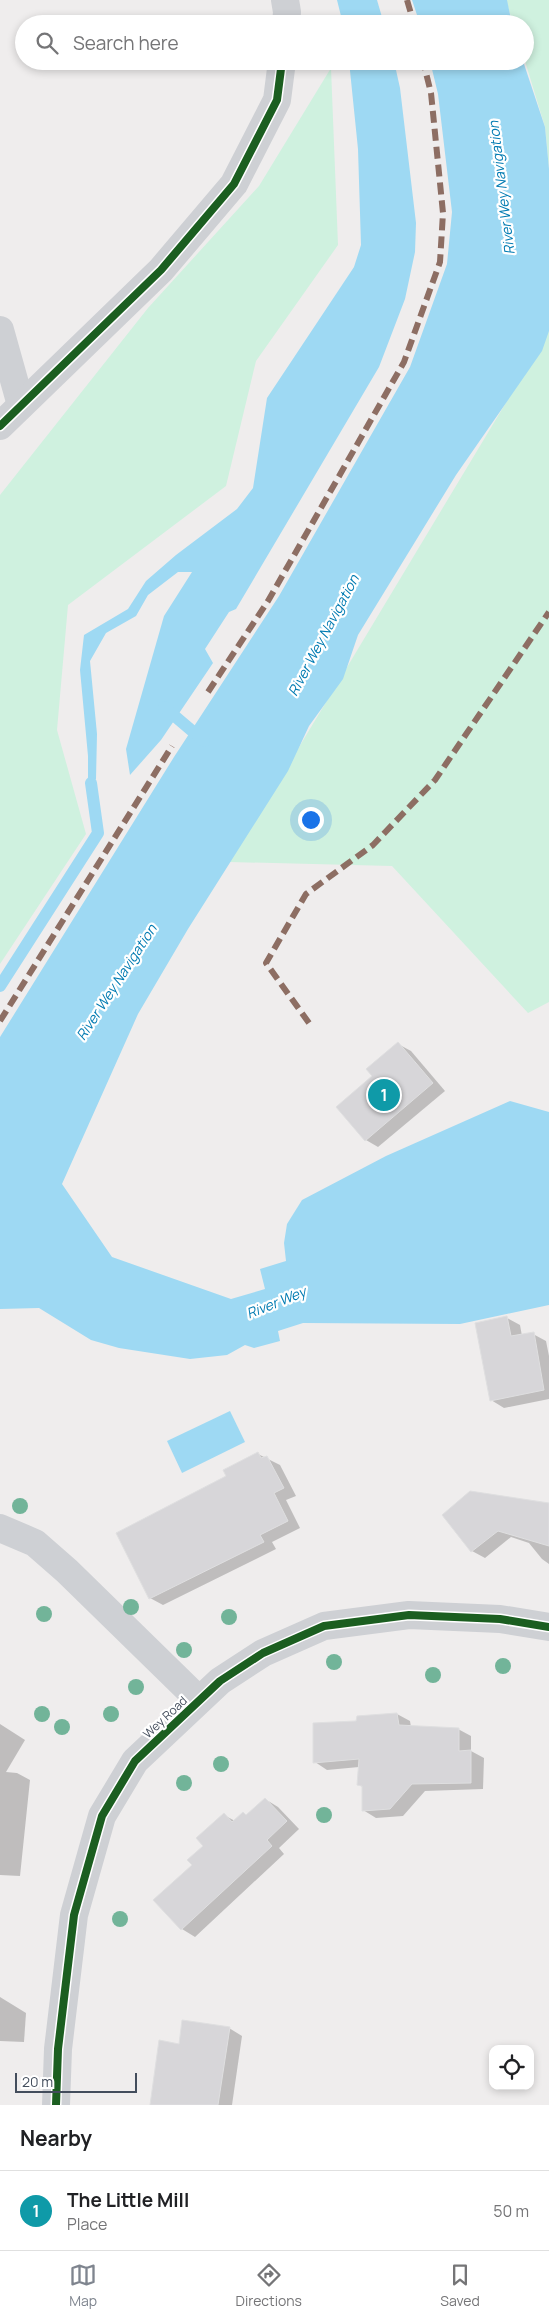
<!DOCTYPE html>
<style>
body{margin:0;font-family:Manrope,sans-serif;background:#f6f6f6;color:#202124}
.controls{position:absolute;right:15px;bottom:15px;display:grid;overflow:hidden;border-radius:10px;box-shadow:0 2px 8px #0003}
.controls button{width:45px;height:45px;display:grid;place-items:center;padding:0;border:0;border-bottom:1px solid #e0e0e0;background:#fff;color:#202124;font:25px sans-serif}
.scale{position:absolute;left:15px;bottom:12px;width:122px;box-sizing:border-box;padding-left:5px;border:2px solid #434d5c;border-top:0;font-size:14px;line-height:18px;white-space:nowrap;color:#434d5c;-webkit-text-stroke:4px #fff;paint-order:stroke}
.you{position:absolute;left:310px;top:819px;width:18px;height:18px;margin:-12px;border:4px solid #fff;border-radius:50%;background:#1a73e8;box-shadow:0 0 0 8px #1a73e833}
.badge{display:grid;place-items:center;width:32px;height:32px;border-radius:50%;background:#7f858f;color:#fff;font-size:16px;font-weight:700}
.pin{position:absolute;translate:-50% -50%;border:2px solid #fff;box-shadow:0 1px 5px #0006}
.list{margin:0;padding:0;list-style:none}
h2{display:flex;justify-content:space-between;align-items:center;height:65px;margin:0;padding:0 20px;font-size:21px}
h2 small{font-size:16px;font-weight:400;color:#757577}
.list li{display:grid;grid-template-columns:32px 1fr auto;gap:15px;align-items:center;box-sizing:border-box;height:80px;padding:0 20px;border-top:1px solid #e0e0e0}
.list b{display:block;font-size:19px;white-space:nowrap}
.list p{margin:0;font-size:16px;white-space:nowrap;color:#757577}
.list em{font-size:16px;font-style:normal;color:#757577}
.icon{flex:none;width:28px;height:28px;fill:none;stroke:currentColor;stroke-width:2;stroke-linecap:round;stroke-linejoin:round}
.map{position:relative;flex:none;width:549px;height:2105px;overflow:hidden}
.search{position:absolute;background:#fff;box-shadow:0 2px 8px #0003;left:15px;right:15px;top:15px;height:55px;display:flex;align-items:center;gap:12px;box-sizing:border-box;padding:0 18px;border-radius:28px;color:#757577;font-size:19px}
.sheet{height:145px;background:#fff}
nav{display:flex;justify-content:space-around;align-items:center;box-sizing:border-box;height:70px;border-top:1px solid #e0e0e0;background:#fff;font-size:14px;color:#757577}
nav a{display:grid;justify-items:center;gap:2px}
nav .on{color:#7f858f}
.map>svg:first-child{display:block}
.green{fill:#cff1df}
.water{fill:#9ed9f3}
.shadow{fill:#0003}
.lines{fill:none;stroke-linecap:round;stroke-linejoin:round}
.stream{stroke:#9ed9f3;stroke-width:12}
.building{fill:#d7d6d9;stroke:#dfdfe0}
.minor{stroke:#ced0d4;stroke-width:28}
.quiet{stroke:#8d6e63;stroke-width:6;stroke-dasharray:12 6;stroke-linecap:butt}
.cycleway-casing{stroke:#fff;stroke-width:11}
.cycleway{stroke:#1b5e20;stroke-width:8}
.tree{fill:#72b499}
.labels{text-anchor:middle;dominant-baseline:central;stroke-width:4.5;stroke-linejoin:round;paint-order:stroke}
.street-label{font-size:12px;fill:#434d5c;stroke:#fff}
.water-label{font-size:14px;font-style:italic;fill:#007bb2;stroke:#fff}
</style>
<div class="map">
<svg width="549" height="2105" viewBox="0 0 549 2105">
<rect width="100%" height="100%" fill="#efeded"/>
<g class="green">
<path d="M 506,0 L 549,0 L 549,169 L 545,127 L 525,61 L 525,24 L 513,24 Z"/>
<path d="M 331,68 L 338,245 L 256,361 L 226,486 L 68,605 L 57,730 L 86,834 L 0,964 L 0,495 L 148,308 L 259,186 Z"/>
<path d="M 549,331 L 549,1002 L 528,1013 L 392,866 L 230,862 Z"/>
</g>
<g class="water">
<path d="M 337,0 L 377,0 L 384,24 L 343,24 Z"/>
<path d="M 412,0 L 507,0 L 512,24 L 420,24 Z"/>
<path d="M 349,61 L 394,61 L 400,88 L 416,223 L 415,252 L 405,299 L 379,367 L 236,609 L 229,612 L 205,649 L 213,663 L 161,740 L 130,775 L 126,749 L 164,616 L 192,572 L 178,572 L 148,595 L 136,616 L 106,633 L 90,661 L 97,734 L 96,779 L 91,783 L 88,779 L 88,756 L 80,670 L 84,635 L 128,609 L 146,581 L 176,555 L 237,509 L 253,488 L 267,398 L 354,267 L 361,245 L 358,149 Z"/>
<path d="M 430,61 L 523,61 L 545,127 L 549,169 L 549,331 L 542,351 L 456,475 L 358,635 L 343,679 L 309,726 L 288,771 L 188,929 L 138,1014 L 62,1184 L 112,1257 L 231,1299 L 265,1289 L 260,1269 L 286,1261 L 284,1243 L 287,1224 L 302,1200 L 386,1156 L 510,1101 L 549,1112 L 549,1305 L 460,1324 L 303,1323 L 278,1331 L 280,1341 L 254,1348 L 245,1345 L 227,1355 L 190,1359 L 119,1348 L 91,1340 L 39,1308 L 0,1309 L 0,1037 L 174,757 L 279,596 L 410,367 L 447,264 L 452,212 L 438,94 Z"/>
<path d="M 230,1411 L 245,1442 L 182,1473 L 167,1441 Z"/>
</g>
<g class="shadow">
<path d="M 398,1044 L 411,1051 L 445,1091 L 378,1147 L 366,1140 Z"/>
<path d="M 507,1318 L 520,1325 L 522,1336 L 533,1334 L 546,1341 L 549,1356 L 549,1399 L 504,1408 L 491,1400 Z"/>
<path d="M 258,1454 L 280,1465 L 296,1496 L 286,1500 L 300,1528 L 272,1542 L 276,1549 L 163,1605 L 150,1598 L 227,1476 Z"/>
<path d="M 549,1504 L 549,1564 L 542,1559 L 529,1543 L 511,1537 L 485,1558 L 472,1551 L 443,1515 Z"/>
<path d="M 397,1714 L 410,1721 L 411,1727 L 458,1729 L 471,1736 L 471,1751 L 484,1758 L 483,1789 L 425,1791 L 403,1816 L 376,1818 L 363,1810 L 363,1787 L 359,1785 L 359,1767 L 327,1770 L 315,1762 L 357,1722 Z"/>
<path d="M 0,1724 L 25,1740 L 6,1772 L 17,1773 L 30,1780 L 20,1876 L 0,1875 Z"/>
<path d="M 265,1799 L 278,1807 L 299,1829 L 279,1848 L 284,1854 L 195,1937 L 182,1929 L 193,1865 L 224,1815 L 235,1821 L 247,1816 Z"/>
<path d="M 0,1997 L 26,2013 L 24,2042 L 0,2041 Z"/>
<path d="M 229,2028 L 242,2036 L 232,2105 L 151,2105 L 180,2045 Z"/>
</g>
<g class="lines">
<g class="stream">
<path d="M 164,707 L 204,741"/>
<path d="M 0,986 L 98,833 L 91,783"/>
</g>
</g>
<g class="building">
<path d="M 398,1042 L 433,1083 L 365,1141 L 336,1107 L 372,1076 L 366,1069 Z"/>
<path d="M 507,1316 L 511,1336 L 534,1332 L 544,1390 L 490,1401 L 475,1323 Z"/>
<path d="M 258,1452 L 261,1458 L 267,1456 L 284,1488 L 274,1493 L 288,1521 L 260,1535 L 264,1542 L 149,1599 L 116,1533 L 226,1476 L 223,1470 Z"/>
<path d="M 470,1491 L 549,1503 L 549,1546 L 498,1531 L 471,1552 L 442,1515 Z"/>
<path d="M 397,1713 L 399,1725 L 459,1728 L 459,1751 L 471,1750 L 471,1783 L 412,1784 L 390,1809 L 362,1811 L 362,1786 L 357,1785 L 359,1759 L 313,1763 L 313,1723 L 356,1721 L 357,1716 Z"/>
<path d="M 265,1798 L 287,1821 L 267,1840 L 272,1846 L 181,1930 L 153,1900 L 192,1865 L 187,1860 L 203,1846 L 196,1838 L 224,1813 L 232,1822 L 243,1812 L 246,1815 Z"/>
<path d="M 182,2020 L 230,2027 L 218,2105 L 150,2105 L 159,2040 L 179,2044 Z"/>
</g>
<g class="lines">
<g class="minor">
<path d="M 285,0 L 287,12 L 286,24"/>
<path d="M 0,330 L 21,405"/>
<path d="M 0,426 L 161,270 L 234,184 L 277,100 L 282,61"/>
<path d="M 0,1528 L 35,1543 L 67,1571 L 199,1700"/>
<path d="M 56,2105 L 58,2049 L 74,1915 L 102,1816 L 135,1761 L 220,1681 L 263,1653 L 324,1626 L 409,1615 L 500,1619 L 549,1627"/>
</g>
<g class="quiet">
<path d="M 407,0 L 414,24"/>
<path d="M 208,692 L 268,601 L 404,362 L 440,262 L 443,213 L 431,93 L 423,61"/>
<path d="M 0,1021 L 172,746"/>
<path d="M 309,1023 L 266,963 L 306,894 L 373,845 L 435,780 L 549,612"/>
</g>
<g class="cycleway-casing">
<g id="cycleway">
<path d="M 0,426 L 161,270 L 234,184 L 277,100 L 282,61"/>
<path d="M 56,2105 L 58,2049 L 74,1915 L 102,1816 L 135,1761 L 220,1681 L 263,1653 L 324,1626 L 409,1615 L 500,1619 L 549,1627"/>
</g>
</g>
<use href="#cycleway" class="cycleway"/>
</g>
<g class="tree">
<circle cx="20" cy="1506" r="8"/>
<circle cx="131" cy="1607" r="8"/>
<circle cx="44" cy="1614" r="8"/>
<circle cx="229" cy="1617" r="8"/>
<circle cx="184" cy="1650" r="8"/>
<circle cx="334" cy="1662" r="8"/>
<circle cx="503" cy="1666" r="8"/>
<circle cx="433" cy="1675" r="8"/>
<circle cx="136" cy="1687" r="8"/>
<circle cx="42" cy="1714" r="8"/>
<circle cx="111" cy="1714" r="8"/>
<circle cx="62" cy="1727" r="8"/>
<circle cx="221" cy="1764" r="8"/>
<circle cx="184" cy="1783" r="8"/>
<circle cx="324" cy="1815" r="8"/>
<circle cx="120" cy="1919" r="8"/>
</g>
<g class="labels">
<g class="street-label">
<text transform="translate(165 1717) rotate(-43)">Wey Road</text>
</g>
<g class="water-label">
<text transform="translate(501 188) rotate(-97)">River Wey Navigation</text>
<text transform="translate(323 635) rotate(-62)">River Wey Navigation</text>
<text transform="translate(116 982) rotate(-57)">River Wey Navigation</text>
<text transform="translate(276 1302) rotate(-22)">River Wey</text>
</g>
</g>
</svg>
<div class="controls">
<button><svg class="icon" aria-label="locate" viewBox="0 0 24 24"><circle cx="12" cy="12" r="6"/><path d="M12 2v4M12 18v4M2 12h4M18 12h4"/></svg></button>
</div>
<div class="scale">20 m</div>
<div class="you"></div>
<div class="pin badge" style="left:384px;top:1095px;background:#0f9aa8">1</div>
<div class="search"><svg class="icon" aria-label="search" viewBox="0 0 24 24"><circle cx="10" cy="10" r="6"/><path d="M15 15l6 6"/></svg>Search here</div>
</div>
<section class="sheet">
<h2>Nearby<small></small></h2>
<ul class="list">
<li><span class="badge" style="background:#0f9aa8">1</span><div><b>The Little Mill</b><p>Place</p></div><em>50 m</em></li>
</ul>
</section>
<nav>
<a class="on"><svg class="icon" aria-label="map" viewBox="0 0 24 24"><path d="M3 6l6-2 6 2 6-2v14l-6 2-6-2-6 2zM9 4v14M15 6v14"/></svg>Map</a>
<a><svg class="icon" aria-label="directions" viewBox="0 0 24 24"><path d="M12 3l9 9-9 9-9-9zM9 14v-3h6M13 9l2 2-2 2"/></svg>Directions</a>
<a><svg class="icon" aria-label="saved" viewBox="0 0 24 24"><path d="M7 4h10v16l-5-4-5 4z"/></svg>Saved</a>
</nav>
